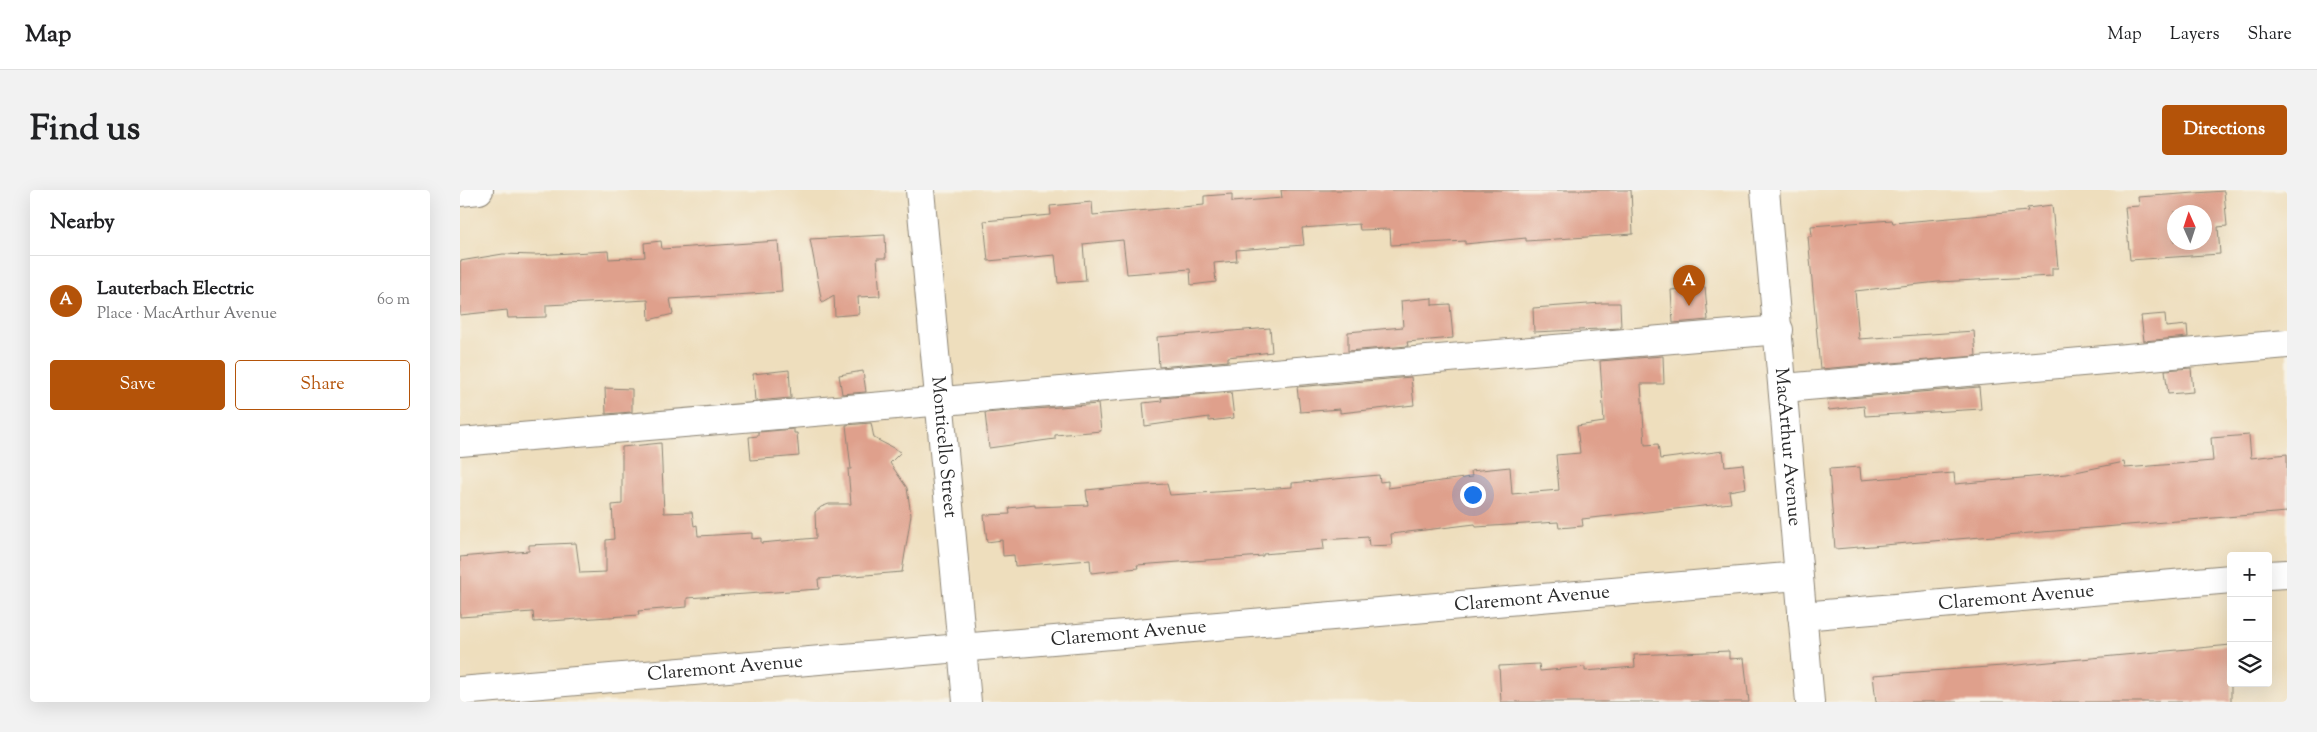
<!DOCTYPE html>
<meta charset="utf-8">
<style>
body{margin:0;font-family:"Sorts Mill Goudy",serif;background:#f2f2f2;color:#202124}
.controls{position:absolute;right:15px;bottom:15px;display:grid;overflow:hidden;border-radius:5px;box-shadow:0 5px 20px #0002}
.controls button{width:45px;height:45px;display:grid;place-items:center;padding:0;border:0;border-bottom:1px solid #e0e0e0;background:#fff;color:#202124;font:25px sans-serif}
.compass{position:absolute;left:1707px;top:15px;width:45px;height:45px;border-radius:50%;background:#fff;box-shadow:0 5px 20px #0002;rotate:357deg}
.you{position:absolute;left:1012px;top:304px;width:18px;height:18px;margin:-12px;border:4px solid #fff;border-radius:50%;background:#1a73e8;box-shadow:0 0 0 8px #1a73e833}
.badge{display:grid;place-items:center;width:32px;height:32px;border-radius:50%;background:#b45309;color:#fff;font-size:16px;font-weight:700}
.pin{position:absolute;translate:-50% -41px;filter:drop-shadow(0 1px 2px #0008)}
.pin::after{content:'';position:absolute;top:26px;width:18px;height:15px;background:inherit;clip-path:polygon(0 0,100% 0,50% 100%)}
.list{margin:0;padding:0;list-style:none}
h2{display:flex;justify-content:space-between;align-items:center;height:65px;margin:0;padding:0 20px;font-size:21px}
h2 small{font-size:16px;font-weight:400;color:#757577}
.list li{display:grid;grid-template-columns:32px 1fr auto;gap:15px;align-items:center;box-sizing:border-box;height:90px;padding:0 20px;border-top:1px solid #e0e0e0}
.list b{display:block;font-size:19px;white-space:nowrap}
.list p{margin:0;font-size:16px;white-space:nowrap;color:#757577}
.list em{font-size:16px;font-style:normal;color:#757577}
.actions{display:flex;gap:10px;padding:15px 20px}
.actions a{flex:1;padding:11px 0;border:1px solid #b45309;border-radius:5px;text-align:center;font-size:18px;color:#b45309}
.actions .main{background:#b45309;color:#fff}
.icon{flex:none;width:28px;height:28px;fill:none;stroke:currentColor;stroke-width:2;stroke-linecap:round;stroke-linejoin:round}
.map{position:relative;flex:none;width:1827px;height:512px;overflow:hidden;border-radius:5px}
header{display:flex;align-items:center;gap:30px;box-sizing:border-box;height:70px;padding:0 25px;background:#fff;border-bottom:1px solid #e0e0e0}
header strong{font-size:24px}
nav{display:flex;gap:28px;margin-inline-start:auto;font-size:18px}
.intro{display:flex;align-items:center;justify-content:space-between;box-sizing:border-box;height:120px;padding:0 30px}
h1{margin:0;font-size:35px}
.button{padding:12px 22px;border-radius:5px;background:#b45309;color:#fff;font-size:18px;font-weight:700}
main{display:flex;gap:30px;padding:0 30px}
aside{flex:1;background:#fff;border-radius:5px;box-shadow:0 5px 20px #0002}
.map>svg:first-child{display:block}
.building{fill:#dfa08c;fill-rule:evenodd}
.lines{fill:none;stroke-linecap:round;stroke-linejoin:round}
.minor-casing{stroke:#8c8474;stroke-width:30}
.minor{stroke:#fff;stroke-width:28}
.labels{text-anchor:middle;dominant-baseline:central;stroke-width:5;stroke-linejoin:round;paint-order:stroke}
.street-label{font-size:19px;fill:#2b2b2b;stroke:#f7f3e8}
</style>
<header>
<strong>Map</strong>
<nav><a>Map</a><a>Layers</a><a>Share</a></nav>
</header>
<div class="intro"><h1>Find us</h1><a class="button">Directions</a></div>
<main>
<aside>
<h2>Nearby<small></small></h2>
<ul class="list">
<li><span class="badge">A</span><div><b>Lauterbach Electric</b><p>Place · MacArthur Avenue</p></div><em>60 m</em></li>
</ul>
<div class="actions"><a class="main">Save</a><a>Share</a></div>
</aside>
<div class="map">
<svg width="1827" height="512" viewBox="0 0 1827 512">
<rect width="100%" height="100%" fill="#f7f3e8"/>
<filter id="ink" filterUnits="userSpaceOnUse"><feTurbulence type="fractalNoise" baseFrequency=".02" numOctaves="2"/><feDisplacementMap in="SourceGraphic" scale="10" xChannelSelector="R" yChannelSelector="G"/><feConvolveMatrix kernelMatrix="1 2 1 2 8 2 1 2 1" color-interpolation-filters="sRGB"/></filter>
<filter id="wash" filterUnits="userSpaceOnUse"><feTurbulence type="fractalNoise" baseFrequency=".0096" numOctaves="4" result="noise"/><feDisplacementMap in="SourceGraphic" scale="20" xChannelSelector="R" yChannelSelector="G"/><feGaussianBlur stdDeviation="1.12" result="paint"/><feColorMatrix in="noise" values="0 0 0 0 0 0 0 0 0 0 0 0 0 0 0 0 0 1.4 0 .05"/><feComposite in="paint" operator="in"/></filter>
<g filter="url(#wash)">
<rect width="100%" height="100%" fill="#eedebd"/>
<g id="blocks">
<g class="building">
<path d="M 821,0 L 1171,0 L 1173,44 L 1066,51 L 1066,48 L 1005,54 L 1005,51 L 931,55 L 930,39 L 900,40 L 899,34 L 842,38 L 844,55 L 776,60 L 777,71 L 754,73 L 756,92 L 731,95 L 730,79 L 667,84 L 663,50 L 623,54 L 626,91 L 598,93 L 595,65 L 528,71 L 524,31 L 591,25 L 590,16 L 632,12 L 633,25 L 744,15 L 744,6 L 772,4 L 772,12 L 822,8 Z"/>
<path d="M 1764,1 L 1767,36 L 1758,37 L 1760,64 L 1670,70 L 1665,17 L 1679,16 L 1678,7 ZM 1714,22 L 1744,22 L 1744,52 L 1714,52 Z"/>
<path d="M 1592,15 L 1598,78 L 1592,78 L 1592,86 L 1478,92 L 1395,101 L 1399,149 L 1514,141 L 1516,166 L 1360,179 L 1348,46 L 1352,46 L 1351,36 L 1432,30 L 1433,33 L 1568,21 L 1567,18 Z"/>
<path d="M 425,45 L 426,68 L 417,68 L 420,106 L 398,107 L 399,124 L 375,126 L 374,106 L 362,113 L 350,49 Z"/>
<path d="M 201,51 L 202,59 L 318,51 L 322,102 L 210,109 L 213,124 L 189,130 L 188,110 L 86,115 L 86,127 L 48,128 L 47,120 L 0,125 L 0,71 L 43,64 L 75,65 L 148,61 L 149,69 L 185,67 L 184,53 Z"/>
<path d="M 1245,97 L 1248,130 L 1213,133 L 1211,100 Z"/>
<path d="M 972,108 L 972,115 L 990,114 L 993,148 L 947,152 L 948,156 L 888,161 L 888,142 L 943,137 L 941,111 Z"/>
<path d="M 1142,113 L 1160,113 L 1161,138 L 1074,142 L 1073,118 Z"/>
<path d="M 1705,124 L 1706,137 L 1727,135 L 1728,147 L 1684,151 L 1681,126 Z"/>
<path d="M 810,138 L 812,162 L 768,167 L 768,171 L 699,177 L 697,147 Z"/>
<path d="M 1203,166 L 1204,194 L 1181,194 L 1185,255 L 1198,254 L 1200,269 L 1263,261 L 1265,276 L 1283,274 L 1286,298 L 1269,301 L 1271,313 L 1122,329 L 1123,336 L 1099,338 L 1098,332 L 1016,337 L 1015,334 L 931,344 L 932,355 L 909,356 L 908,347 L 863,350 L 864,359 L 803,364 L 803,366 L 677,375 L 678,378 L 631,383 L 630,370 L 555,376 L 554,365 L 543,366 L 542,350 L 527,352 L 524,325 L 550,324 L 549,318 L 575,315 L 575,317 L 628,315 L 626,300 L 666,296 L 707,294 L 710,305 L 832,297 L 832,293 L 919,285 L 920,292 L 928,291 L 928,298 L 1012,287 L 1011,281 L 1050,277 L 1052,304 L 1099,300 L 1096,265 L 1120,263 L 1117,236 L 1144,232 L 1140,171 Z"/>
<path d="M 1731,178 L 1733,202 L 1708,204 L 1705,180 Z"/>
<path d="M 329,180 L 331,208 L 295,211 L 293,184 Z"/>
<path d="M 403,181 L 406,202 L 382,204 L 379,185 Z"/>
<path d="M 951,187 L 954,215 L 880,223 L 880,219 L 840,222 L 837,197 Z"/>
<path d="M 1519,197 L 1521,219 L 1405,226 L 1404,216 L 1369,220 L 1367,210 Z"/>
<path d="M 145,198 L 172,199 L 172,222 L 146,224 Z"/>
<path d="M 771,202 L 774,228 L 749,231 L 749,227 L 685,236 L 683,213 L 702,211 L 701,208 Z"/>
<path d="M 638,214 L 641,241 L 595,245 L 595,249 L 529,258 L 525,223 Z"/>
<path d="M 411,233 L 414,248 L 441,262 L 430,273 L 447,298 L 451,325 L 442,382 L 358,389 L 359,399 L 227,408 L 227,417 L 178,421 L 179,425 L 74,432 L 73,422 L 0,427 L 0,367 L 69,361 L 69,355 L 116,353 L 120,383 L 146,382 L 146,350 L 154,349 L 152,315 L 162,314 L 162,257 L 201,253 L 204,323 L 232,322 L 234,336 L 237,335 L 238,346 L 292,343 L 292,349 L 301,348 L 301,353 L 356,348 L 355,322 L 361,317 L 369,314 L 391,314 L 388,279 L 391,279 L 386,235 Z"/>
<path d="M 334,239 L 334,243 L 337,243 L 339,266 L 291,270 L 289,247 L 298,246 L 298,242 Z"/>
<path d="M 1789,245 L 1791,268 L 1827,264 L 1827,322 L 1375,359 L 1369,279 L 1400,277 L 1401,290 L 1494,283 L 1495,294 L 1606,284 L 1664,272 L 1665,278 L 1753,271 L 1751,248 Z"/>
<path d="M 1771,455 L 1771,512 L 1416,512 L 1413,485 L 1557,475 Z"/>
<path d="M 1269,461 L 1269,469 L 1284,468 L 1289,512 L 1041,512 L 1039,476 L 1079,474 L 1080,481 L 1125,477 L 1125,481 L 1175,477 L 1174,465 Z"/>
</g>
</g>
</g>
<g filter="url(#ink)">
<use href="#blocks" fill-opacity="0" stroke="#8c8474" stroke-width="1"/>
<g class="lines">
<g class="minor-casing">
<g id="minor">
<path id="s1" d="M 460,0 L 507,512"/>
<path id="s2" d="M 1305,0 L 1350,512"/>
<path d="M 0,2 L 19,0"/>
<path d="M 1324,198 L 1827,154"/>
<path d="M 0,252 L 1319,140"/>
<path d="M 1808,385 L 1827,384"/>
<path id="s3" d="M 1342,426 L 1771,389"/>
<path id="s4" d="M 0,501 L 1338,386"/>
</g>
</g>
<use href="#minor" class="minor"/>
</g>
</g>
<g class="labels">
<g class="street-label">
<text stroke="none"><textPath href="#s1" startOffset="258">Monticello Street</textPath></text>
<text stroke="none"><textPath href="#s2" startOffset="258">MacArthur Avenue</textPath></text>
<text stroke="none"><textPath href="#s3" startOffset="215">Claremont Avenue</textPath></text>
<text stroke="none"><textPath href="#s4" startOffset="1076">Claremont Avenue</textPath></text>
<text stroke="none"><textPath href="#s4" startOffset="671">Claremont Avenue</textPath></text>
<text stroke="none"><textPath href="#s4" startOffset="266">Claremont Avenue</textPath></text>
</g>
</g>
</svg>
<div class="controls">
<button>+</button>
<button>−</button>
<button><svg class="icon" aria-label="layers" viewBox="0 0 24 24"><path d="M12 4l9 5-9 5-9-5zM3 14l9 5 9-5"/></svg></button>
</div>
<svg class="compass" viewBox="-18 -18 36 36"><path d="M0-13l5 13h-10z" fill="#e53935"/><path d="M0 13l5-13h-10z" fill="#757577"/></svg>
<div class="you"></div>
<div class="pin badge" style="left:1229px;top:116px">A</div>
</div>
</main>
